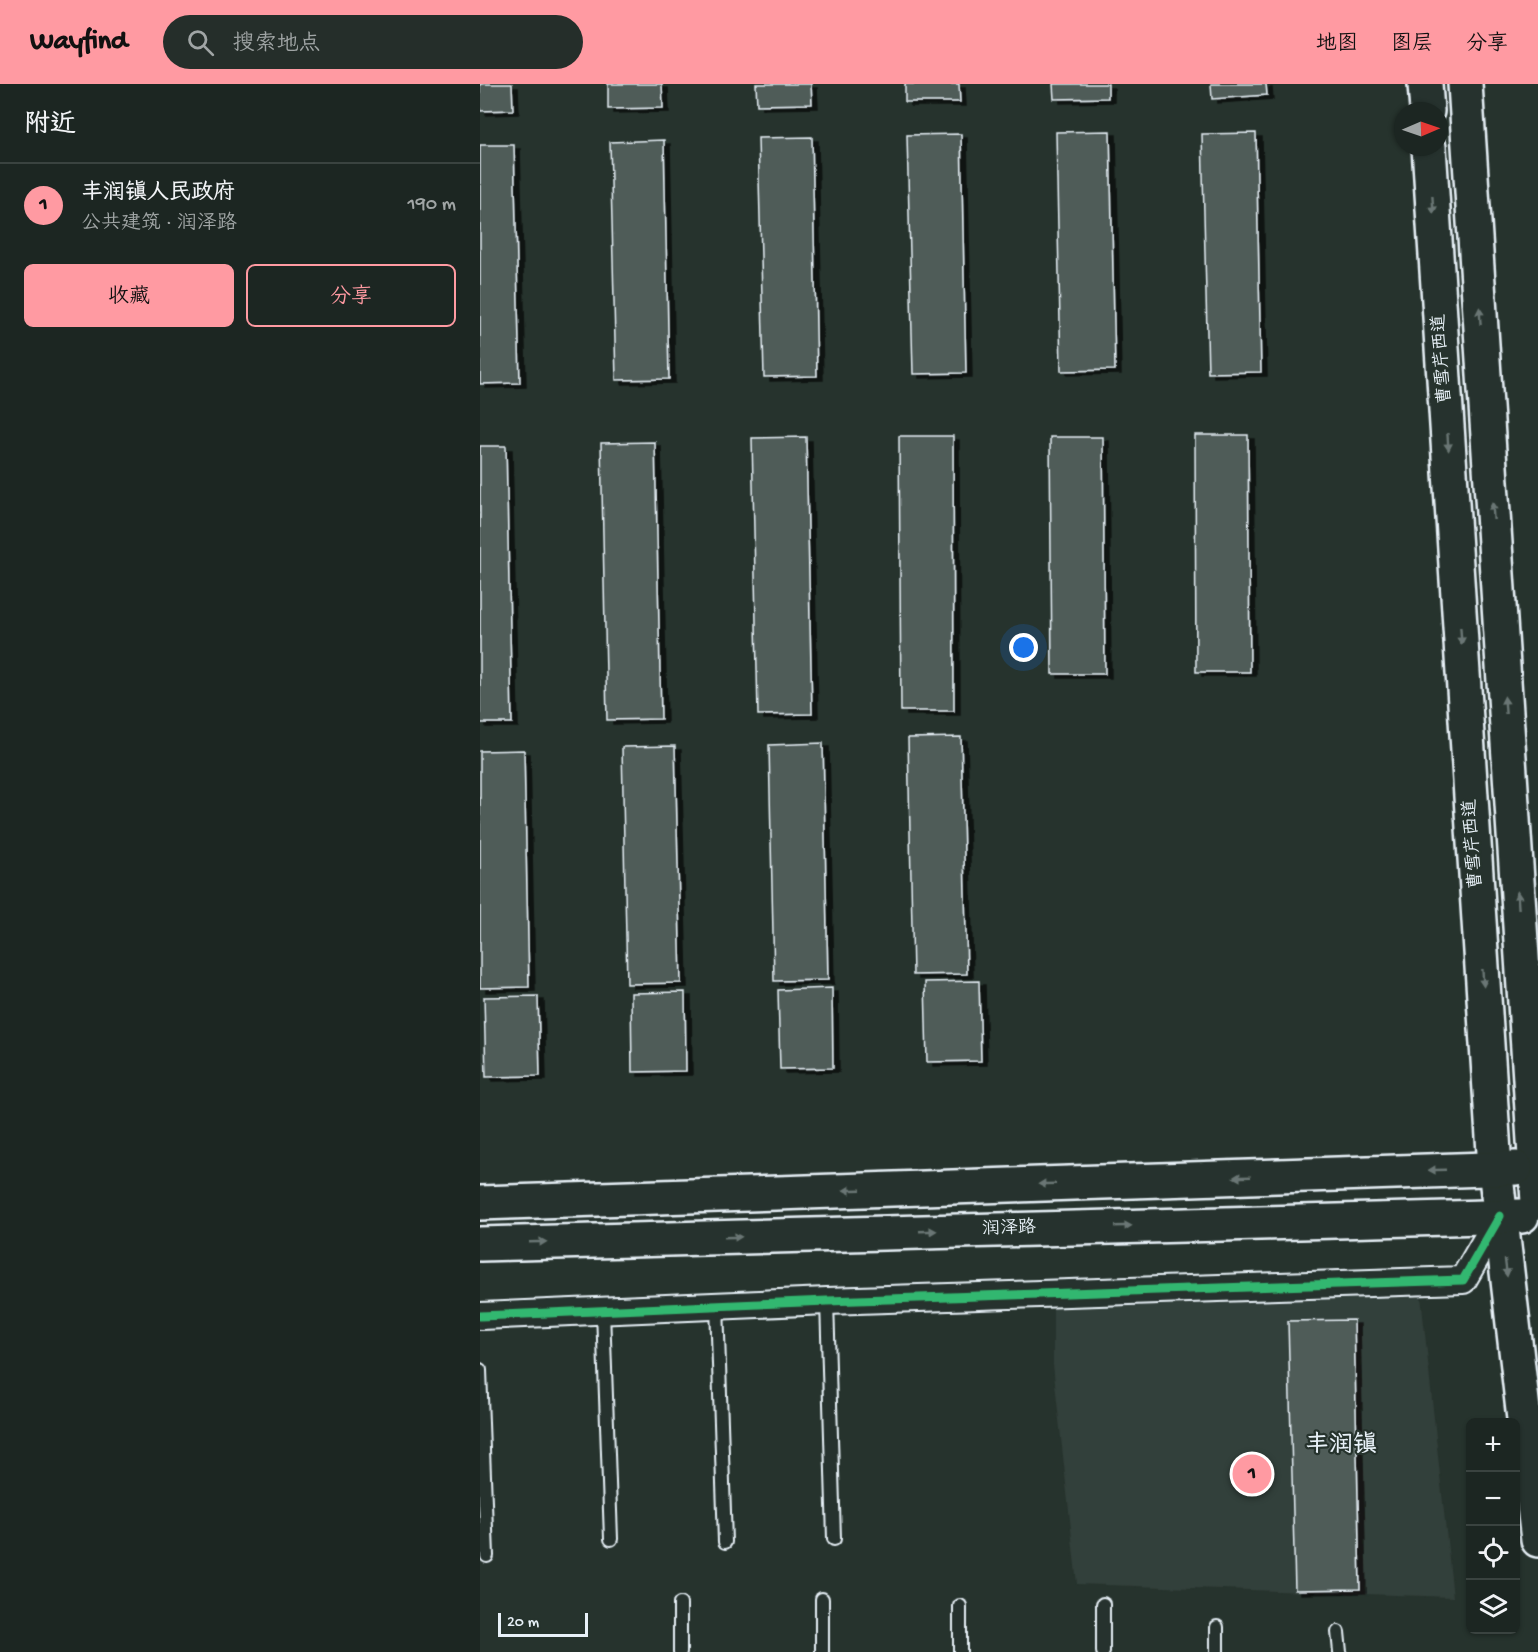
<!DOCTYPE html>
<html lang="zh">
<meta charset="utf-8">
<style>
body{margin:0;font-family:"Gochi Hand","LXGW WenKai TC",sans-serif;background:#252e2a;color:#f1f3f6}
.controls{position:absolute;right:18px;bottom:18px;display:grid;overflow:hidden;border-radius:9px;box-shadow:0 2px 4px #0004}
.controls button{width:54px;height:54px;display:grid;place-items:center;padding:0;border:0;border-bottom:2px solid #3a4340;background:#1c2622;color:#f1f3f6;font:30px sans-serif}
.compass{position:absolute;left:914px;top:18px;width:54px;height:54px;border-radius:50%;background:#1c2622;box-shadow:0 2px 4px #0004;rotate:88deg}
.scale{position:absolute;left:18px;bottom:15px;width:90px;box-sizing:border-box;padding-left:6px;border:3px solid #e8f1f8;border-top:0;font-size:16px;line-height:21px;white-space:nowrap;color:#e8f1f8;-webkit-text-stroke:4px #26332d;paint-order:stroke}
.you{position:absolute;left:544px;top:564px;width:21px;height:21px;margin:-15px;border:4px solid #fff;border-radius:50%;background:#1a73e8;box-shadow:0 0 0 9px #1a73e833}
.badge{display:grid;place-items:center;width:39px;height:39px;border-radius:50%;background:#ff9aa2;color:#111;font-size:20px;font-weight:700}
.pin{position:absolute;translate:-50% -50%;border:3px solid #fff;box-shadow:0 2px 6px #0006}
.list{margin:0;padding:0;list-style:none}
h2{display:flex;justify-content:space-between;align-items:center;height:78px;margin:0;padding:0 24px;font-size:26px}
h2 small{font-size:20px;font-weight:400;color:#a0a5a5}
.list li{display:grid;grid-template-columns:39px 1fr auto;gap:18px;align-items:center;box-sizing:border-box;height:84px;padding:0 24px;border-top:2px solid #3a4340}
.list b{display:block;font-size:22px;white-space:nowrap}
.list p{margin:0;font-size:20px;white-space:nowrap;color:#a0a5a5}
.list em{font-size:20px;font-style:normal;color:#a0a5a5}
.actions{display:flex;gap:12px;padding:18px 24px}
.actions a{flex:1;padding:14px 0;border:2px solid #ff9aa2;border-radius:9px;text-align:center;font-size:21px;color:#ff9aa2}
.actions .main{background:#ff9aa2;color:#111}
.icon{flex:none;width:33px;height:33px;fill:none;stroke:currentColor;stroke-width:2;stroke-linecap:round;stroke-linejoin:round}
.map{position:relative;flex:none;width:1058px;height:1568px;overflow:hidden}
header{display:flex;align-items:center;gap:36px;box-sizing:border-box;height:84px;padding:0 30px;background:#ff9aa2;color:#111}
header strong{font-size:28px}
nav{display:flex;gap:33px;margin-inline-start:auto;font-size:21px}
.search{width:420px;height:54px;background:#252e2a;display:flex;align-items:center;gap:15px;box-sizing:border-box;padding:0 21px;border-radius:33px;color:#a0a5a5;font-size:22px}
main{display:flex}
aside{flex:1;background:#1c2622}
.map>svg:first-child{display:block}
.built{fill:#333f3a}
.building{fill:#505c59;stroke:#e8f1f8;stroke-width:1.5;filter:url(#shadow)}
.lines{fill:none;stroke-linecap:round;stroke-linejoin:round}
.lane-casing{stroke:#e8f1f8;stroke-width:16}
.street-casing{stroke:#e8f1f8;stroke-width:30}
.primary-casing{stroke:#e8f1f8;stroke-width:38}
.lane{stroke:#26332d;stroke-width:12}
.street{stroke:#26332d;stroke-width:26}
.primary{stroke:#26332d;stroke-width:33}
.cycleway-casing{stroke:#26332d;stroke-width:13}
.cycleway{stroke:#33b770;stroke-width:9}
.oneway{fill:#6a7674}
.labels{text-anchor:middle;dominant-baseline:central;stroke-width:4.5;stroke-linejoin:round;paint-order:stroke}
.street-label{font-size:18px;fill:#e8f1f8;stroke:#26332d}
.district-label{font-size:24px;font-weight:bold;fill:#e8f1f8;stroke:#26332d}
</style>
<header>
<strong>Wayfind</strong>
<div class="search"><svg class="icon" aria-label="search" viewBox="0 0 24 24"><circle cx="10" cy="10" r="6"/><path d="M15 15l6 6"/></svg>搜索地点</div>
<nav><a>地图</a><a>图层</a><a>分享</a></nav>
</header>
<main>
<aside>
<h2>附近<small></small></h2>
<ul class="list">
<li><span class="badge">1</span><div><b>丰润镇人民政府</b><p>公共建筑 · 润泽路</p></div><em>190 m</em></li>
</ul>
<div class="actions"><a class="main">收藏</a><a>分享</a></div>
</aside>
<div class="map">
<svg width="1058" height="1568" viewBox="0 0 1058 1568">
<defs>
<filter id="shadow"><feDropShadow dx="6" dy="4" stdDeviation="0" flood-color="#0009"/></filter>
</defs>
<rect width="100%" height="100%" fill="#26332d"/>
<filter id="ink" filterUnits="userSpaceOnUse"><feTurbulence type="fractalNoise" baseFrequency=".0167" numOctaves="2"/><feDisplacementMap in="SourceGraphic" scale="12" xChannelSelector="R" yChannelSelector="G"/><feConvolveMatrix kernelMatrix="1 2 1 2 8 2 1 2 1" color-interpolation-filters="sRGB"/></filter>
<g filter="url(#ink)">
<path class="built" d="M 941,1212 L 973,1513 L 597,1500 L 573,1281 L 573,1224 Z"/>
<g class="building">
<path d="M 0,0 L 32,0 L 33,26 L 0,27 Z"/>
<path d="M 128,0 L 182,0 L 183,24 L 128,25 Z"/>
<path d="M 276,0 L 331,0 L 332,20 L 277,21 Z"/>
<path d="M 425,0 L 479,0 L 480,18 L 425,18 Z"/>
<path d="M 573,0 L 628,0 L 628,14 L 574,15 Z"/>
<path d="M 731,0 L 786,0 L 787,11 L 732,15 Z"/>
<path d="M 630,47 L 635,286 L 581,287 L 576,48 Z"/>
<path d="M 776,49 L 781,288 L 728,289 L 722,50 Z"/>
<path d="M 481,50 L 486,289 L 433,290 L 427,51 Z"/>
<path d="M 332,53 L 337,292 L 284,293 L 278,54 Z"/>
<path d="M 184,56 L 189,295 L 136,296 L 130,58 Z"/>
<path d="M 0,61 L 34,61 L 40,299 L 0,300 Z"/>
<path d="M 715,351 L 768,351 L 770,588 L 716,588 Z"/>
<path d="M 419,352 L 473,352 L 474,627 L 421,627 Z"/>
<path d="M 326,353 L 332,630 L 278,631 L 272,354 Z"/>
<path d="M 570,353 L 623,353 L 625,590 L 572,590 Z"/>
<path d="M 175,358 L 181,635 L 127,636 L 121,359 Z"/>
<path d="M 0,362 L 26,362 L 32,639 L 0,639 Z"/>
<path d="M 481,653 L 487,890 L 433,891 L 428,654 Z"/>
<path d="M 343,659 L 348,896 L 294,897 L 289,661 Z"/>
<path d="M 195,662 L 201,899 L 147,900 L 142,663 Z"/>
<path d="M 44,666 L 49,903 L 0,904 L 0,667 Z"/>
<path d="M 499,897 L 501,977 L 447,978 L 445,898 Z"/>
<path d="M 352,904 L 353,984 L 300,985 L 298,906 Z"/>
<path d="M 205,908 L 206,987 L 152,988 L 151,909 Z"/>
<path d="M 58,912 L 60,992 L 6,993 L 4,913 Z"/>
<path d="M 874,1236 L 880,1505 L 815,1506 L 808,1237 Z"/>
</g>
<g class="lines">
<g class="lane-casing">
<g id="lane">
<path d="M 347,1217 L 354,1455"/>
<path d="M 237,1221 L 245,1458"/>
<path d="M 123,1227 L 131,1455"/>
<path d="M 0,1286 L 7,1472"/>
<path d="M 480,1522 L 480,1568"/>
<path d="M 858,1548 L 860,1568"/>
<path d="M 200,1568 L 200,1520"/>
<path d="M 342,1568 L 342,1515"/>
<path d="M 623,1568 L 623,1520"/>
<path d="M 737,1568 L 737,1543"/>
</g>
</g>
<g class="street-casing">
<path id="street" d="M 0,1232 L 347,1217 L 983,1196 L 1020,1132"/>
</g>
<g class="primary-casing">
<g id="primary">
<path d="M 945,0 L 947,27"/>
<path d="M 985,0 L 1058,1118"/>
<path d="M 949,63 L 1015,1084 L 1058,1456"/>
<path d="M 0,1119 L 1036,1084"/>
<path d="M 0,1160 L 1042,1132"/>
</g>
</g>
<use href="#lane" class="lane"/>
<use href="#street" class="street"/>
<use href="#primary" class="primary"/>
<g class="cycleway-casing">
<path id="cycleway" d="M 0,1232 L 347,1217 L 983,1196 L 1020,1132"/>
</g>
<use href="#cycleway" class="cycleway"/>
</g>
<defs><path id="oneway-solid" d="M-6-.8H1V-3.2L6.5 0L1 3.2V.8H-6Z" transform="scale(1.5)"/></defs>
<g class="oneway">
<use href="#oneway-solid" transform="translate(953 121) rotate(86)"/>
<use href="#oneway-solid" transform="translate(1000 232) rotate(-94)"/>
<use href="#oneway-solid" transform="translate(968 358) rotate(86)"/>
<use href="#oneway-solid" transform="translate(1013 427) rotate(-94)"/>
<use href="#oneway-solid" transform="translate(981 552) rotate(86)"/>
<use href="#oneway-solid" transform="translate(1025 621) rotate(-94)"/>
<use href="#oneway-solid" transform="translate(1038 816) rotate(-94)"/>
<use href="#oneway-solid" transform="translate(1003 894) rotate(86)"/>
<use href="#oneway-solid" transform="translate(957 1086) rotate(178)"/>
<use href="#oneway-solid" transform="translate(762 1093) rotate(178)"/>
<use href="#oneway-solid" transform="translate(567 1100) rotate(178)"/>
<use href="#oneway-solid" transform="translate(372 1106) rotate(178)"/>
<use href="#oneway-solid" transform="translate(643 1142) rotate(-2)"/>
<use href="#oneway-solid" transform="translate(448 1147) rotate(-2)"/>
<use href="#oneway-solid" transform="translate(253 1153) rotate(-2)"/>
<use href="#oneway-solid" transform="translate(58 1158) rotate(-2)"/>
<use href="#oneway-solid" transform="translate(1026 1184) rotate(83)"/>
</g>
</g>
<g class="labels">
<g class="street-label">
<text transform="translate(963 275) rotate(-94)">曹雪芹西道</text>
<text transform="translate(994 760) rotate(-94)">曹雪芹西道</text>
<text transform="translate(529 1145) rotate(-2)">润泽路</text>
</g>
<g class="district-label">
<text x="861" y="1362">丰润镇</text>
</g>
</g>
</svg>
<div class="controls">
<button>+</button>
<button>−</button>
<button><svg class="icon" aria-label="locate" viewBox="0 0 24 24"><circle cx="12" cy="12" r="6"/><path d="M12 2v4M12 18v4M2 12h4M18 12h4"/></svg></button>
<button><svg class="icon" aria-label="layers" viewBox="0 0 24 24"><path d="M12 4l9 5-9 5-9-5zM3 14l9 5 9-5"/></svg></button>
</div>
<svg class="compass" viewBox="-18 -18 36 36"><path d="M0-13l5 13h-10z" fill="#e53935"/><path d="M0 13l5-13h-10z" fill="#a0a5a5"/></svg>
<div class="scale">20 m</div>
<div class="you"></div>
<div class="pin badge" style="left:772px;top:1390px">1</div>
</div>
</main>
